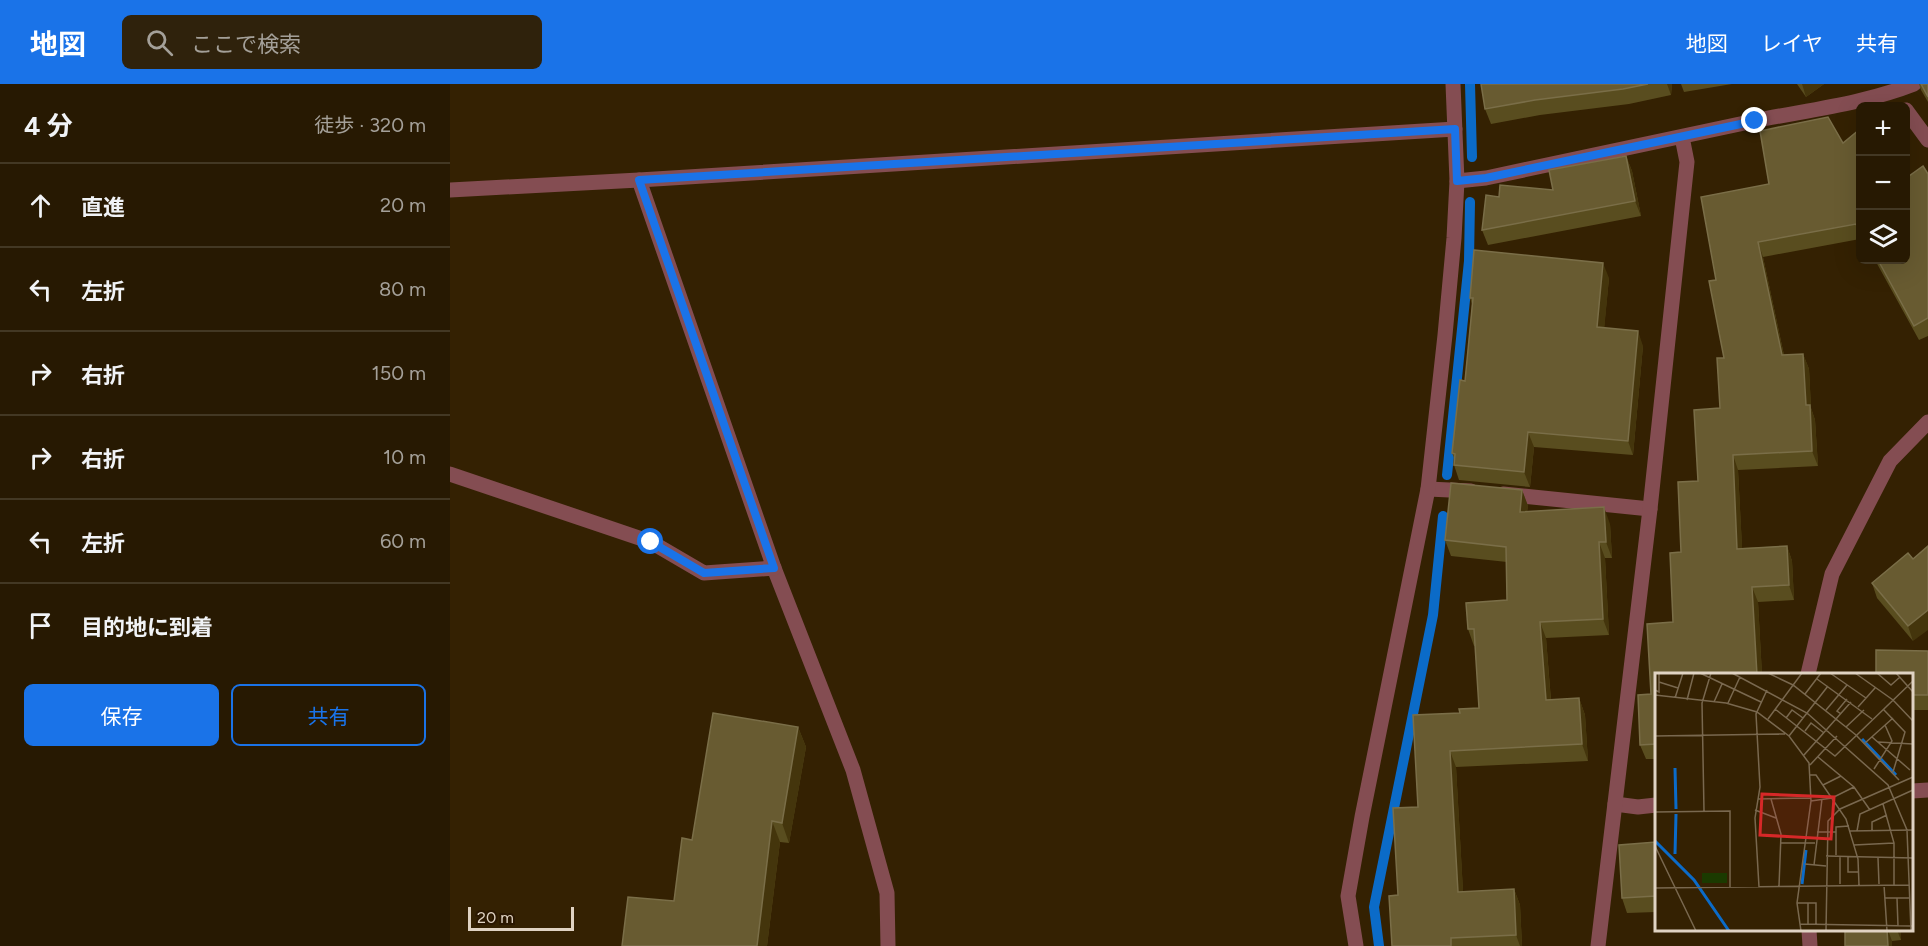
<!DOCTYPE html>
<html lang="ja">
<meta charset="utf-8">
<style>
body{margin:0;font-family:Figtree,"Noto Sans JP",sans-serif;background:#2f220c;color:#f1f3f6}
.controls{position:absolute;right:18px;top:18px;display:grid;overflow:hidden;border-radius:9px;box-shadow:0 6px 24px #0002}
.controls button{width:54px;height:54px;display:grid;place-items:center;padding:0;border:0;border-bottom:2px solid #433824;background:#271902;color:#f1f3f6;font:30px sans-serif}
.scale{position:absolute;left:18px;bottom:15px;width:106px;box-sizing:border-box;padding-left:6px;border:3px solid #e0d3c3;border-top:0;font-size:16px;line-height:21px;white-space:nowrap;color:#e0d3c3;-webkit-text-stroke:4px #2a1700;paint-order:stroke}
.stop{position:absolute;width:18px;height:18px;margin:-14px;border:4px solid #1a73e8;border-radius:50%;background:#fff}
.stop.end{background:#1a73e8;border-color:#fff;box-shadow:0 2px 6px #0008}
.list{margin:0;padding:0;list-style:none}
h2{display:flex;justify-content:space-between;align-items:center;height:78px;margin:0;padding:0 24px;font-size:26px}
h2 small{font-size:20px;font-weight:400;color:#a4a099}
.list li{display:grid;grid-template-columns:39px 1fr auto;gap:18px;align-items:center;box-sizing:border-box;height:84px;padding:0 24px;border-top:2px solid #433824}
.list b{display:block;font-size:22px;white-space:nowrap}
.list em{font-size:20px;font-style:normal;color:#a4a099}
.actions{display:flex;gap:12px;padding:18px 24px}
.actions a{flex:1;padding:14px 0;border:2px solid #1a73e8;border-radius:9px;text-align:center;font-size:21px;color:#1a73e8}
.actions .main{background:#1a73e8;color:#fff}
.icon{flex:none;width:33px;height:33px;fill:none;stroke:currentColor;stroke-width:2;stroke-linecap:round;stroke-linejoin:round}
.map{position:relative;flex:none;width:1478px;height:862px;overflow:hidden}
header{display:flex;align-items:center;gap:36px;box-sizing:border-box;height:84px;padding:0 30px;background:#1a73e8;color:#fff}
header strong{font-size:28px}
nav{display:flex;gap:33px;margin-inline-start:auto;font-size:21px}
.search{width:420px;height:54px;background:#2f220c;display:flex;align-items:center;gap:15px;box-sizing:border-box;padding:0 21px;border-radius:9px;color:#a4a099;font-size:22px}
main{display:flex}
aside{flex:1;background:#271902}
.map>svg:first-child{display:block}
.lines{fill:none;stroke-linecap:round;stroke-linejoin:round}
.stream{stroke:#0b6bc8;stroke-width:10}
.minor{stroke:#844d52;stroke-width:15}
.tertiary{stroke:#844d52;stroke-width:15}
.wall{fill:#594d1f}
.shaded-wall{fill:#44350c}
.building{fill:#685b31;stroke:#7a6e48;stroke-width:1.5}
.route{stroke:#1a73e8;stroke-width:8}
.inset-river{fill:none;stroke:#0b6bc8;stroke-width:3}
.inset-road{fill:none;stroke:#79684f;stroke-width:1.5}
.view{fill:#d62828;fill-opacity:0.15;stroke:#d62828;stroke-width:3}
.inset-edge{fill:none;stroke:#e0d3c3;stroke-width:3}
</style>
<header>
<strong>地図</strong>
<div class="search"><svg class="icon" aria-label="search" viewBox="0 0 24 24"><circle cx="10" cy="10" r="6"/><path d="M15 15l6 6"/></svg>ここで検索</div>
<nav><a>地図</a><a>レイヤ</a><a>共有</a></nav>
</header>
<main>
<aside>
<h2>4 分<small>徒歩 · 320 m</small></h2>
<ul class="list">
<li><svg class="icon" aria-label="ahead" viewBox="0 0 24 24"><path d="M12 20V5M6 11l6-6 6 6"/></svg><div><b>直進</b></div><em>20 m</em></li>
<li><svg class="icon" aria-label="left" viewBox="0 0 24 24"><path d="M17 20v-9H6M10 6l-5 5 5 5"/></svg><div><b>左折</b></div><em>80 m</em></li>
<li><svg class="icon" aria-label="right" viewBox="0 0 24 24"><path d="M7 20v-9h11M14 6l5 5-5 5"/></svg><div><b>右折</b></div><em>150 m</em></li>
<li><svg class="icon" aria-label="right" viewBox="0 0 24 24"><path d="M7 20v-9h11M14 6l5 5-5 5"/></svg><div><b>右折</b></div><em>10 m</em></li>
<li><svg class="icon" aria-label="left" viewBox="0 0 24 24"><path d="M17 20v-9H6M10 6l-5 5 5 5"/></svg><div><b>左折</b></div><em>60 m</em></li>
<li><svg class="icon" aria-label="arrive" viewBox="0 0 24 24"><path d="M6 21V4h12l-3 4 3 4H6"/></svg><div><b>目的地に到着</b></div></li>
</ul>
<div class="actions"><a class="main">保存</a><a>共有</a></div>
</aside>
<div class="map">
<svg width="1478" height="862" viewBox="0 0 1478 862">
<rect width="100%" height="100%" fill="#342102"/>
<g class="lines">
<g class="stream">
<path d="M 1020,0 L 1022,73"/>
<path d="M 997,391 L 1019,177 L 1020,118"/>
<path d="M 929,862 L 924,823 L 983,531 L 993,432"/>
</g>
<g class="minor">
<path d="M 1456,26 L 1478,56"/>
<path d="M 189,96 L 324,484 L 403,686 L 437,809 L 438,862"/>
<path d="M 1007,97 L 1036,94 C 1125,75 1214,56 1304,37 C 1357,26 1413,20 1464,0"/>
<path d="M 0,106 L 189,96 L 1005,45"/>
<path d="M 0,390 L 201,458 L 254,489 L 324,484"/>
<path d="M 978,405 L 1021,407"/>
<path d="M 1053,410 L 1200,425"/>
<path d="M 1462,707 L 1478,706"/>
<path d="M 1165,720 L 1188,723 L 1206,721"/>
<path d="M 906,862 L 898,812 L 912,733 L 978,405 L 995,251 L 1004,154 L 1007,97 L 1003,0"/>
<path d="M 1148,862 L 1200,425 L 1237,78 L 1232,53"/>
</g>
<g class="tertiary">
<path d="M 1358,590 L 1382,490 L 1440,377 L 1478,338"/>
<path d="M 1359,846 L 1360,862"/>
</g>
</g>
<g class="wall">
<path d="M 1031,0 L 1222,0 L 1221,11 L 1179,20 L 1090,31 L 1041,40 L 1035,25 Z"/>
<path d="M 1231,0 L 1282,0 L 1234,8 Z"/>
<path d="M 1347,0 L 1374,0 L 1356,13 Z"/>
<path d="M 1469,0 L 1478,0 L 1478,18 L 1471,6 Z"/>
<path d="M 1378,33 L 1393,59 L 1410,45 L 1410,155 L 1313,173 L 1334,271 L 1353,270 L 1359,285 L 1361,324 L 1365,336 L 1368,382 L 1288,386 L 1292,464 L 1337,462 L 1342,477 L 1344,516 L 1308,518 L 1312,591 L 1206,591 L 1206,675 L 1196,675 L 1190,661 L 1188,611 L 1201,610 L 1197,540 L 1223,538 L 1220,469 L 1231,468 L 1228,398 L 1248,397 L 1244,326 L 1270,324 L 1267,274 L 1274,274 L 1259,197 L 1266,196 L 1251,113 L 1319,100 L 1310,47 Z"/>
<path d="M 1176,72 L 1182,87 L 1191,132 L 1038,161 L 1032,146 L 1049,113 L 1103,106 Z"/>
<path d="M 1478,90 L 1478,252 L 1469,256 L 1425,176 L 1422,177 L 1421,176 L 1455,176 Z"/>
<path d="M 1159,194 L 1154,244 L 1193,262 L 1183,371 L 1084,363 L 1080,403 L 1009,396 L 1004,381 L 1004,374 L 1002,369 L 1015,297 L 1022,220 L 1020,214 Z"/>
<path d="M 1072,406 L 1078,422 L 1077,427 L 1160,440 L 1162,474 L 1155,474 L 1159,551 L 1096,554 L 1101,616 L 1129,614 L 1135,631 L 1138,677 L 1006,683 L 1013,808 L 1064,805 L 1070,821 L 1072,862 L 942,862 L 948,811 L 968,723 L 1010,629 L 1029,624 L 1025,562 L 1024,562 L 1018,545 L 1057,516 L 1057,478 L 1001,472 L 995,456 Z"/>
<path d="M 1458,469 L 1463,557 L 1427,514 L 1422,499 Z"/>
<path d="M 1478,567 L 1478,626 L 1461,626 L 1461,591 Z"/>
<path d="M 348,643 L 356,663 L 339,759 L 330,758 L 317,862 L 172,862 L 224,817 L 242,756 Z"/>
<path d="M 1206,758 L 1206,828 L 1177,829 L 1172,814 Z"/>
<path d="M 1395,846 L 1451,846 L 1451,856 L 1442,857 Z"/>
</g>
<g class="shaded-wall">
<path d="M 1217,0 L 1222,0 L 1221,11 Z"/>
<path d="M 1352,0 L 1374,0 L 1356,13 Z"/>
<path d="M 1176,72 L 1182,87 L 1191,132 L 1185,117 Z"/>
<path d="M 1308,158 L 1313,173 L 1337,286 L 1332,271 Z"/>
<path d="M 1153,179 L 1159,194 L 1153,258 L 1147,243 Z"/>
<path d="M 1188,247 L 1193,262 L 1183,371 L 1178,357 Z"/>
<path d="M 1353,270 L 1359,285 L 1361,324 L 1365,336 L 1368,382 L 1362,367 L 1356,321 Z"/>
<path d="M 1078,348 L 1084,363 L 1080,403 L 1074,388 Z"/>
<path d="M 1283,371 L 1288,386 L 1293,480 L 1287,465 Z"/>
<path d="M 1072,406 L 1078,422 L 1075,444 L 1070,428 Z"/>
<path d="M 1154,423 L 1160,440 L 1162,474 L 1156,458 Z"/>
<path d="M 1149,458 L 1155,474 L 1159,551 L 1153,535 Z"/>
<path d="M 1337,462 L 1342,477 L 1344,516 L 1339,501 Z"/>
<path d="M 1302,503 L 1308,518 L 1312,591 L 1307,591 Z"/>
<path d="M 1478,526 L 1478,546 L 1463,557 L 1458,542 Z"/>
<path d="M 1090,538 L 1096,554 L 1102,632 L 1096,616 Z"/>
<path d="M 1129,614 L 1135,631 L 1138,677 L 1132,660 Z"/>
<path d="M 348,643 L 356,663 L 339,759 L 332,739 Z"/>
<path d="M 1000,667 L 1006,683 L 1014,824 L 1008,808 Z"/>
<path d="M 322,737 L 330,758 L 317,862 L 307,862 Z"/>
<path d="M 1064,805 L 1070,821 L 1072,862 L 1070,862 L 1066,851 Z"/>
<path d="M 1437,846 L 1438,846 L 1442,857 L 1442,862 L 1438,862 Z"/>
<path d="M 1447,846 L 1451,846 L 1451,856 Z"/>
</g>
<g class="building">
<path d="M 1031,0 L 1198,0 L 1173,5 L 1085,16 L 1035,25 Z"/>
<path d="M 1471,0 L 1478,0 L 1478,13 Z"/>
<path d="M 1378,33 L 1393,59 L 1410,45 L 1410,150 L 1406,140 L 1308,158 L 1332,271 L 1353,270 L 1356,321 L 1360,321 L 1362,367 L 1283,371 L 1287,465 L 1337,462 L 1339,501 L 1302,503 L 1307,591 L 1206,591 L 1206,660 L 1190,661 L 1188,611 L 1201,610 L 1197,540 L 1223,538 L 1220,469 L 1231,468 L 1228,398 L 1248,397 L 1244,326 L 1270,324 L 1267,274 L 1274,274 L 1259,197 L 1266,196 L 1251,113 L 1319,100 L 1310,47 Z"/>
<path d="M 1176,72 L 1185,117 L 1032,146 L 1036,111 L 1049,113 L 1050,101 L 1103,106 L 1099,86 Z"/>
<path d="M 1473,82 L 1478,90 L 1478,234 L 1464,242 L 1428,176 L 1455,176 L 1455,95 Z"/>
<path d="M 1024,166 L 1153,179 L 1147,243 L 1188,247 L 1178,357 L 1078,348 L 1074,388 L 1004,381 L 1005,370 L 1002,369 L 1010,296 L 1015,297 L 1023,214 L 1020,214 Z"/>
<path d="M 1001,399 L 1072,406 L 1070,428 L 1154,423 L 1156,458 L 1149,458 L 1153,535 L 1090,538 L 1096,616 L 1129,614 L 1132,660 L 1000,667 L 1008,808 L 1064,805 L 1066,851 L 1001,854 L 1001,862 L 942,862 L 939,812 L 948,811 L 943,724 L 968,723 L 963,631 L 1010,629 L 1009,625 L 1029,624 L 1024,545 L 1018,545 L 1016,519 L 1057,516 L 1056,463 L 995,456 Z"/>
<path d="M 1478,462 L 1478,526 L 1458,542 L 1422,499 L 1458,469 L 1463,475 Z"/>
<path d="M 1426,566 L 1478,567 L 1478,611 L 1461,611 L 1461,591 L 1426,591 Z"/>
<path d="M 263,629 L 348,643 L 332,739 L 322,737 L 307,862 L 172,862 L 178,813 L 224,817 L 232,754 L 242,756 Z"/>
<path d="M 1206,758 L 1206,812 L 1172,814 L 1169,761 Z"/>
<path d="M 1395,846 L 1437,846 L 1438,862 L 1395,862 Z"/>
</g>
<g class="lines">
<path class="route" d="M 201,458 L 254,489 L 324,484 L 189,96 L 1005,45 L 1007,97 L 1036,94 L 1305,37"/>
</g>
<g transform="translate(1205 589)">
<rect width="258" height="258" fill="#342102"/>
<path d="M 47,200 L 72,200 L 72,210 L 47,210 Z" fill="#1b3a00"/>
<path class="inset-river" d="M 207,66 L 241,102M 20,95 L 21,136M 0,168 L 39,207 L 74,258M 20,181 L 21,141M 147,211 L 151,177"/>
<path class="inset-road" d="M 45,0 L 106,29M 77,0 L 152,40 L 233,112 L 252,157 L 256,258M 113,0 L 138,12 L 201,62 L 244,107M 175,0 L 211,25M 200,0 L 238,27 L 258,48M 222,0 L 236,12 L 245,4M 241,0 L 258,19M 162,6 L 217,46M 4,9 L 23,15M 0,17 L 4,19 L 4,0M 150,21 L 166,0M 0,22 L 71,30 L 102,39 L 134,63 L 154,90 L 156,128 L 142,230 L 146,258M 20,25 L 28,0M 32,27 L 39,0M 59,29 L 67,11M 73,30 L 85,4M 203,34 L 220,15M 120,36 L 180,83 L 258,8M 228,36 L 250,59 L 238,99M 171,37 L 192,12M 186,41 L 182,38 L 192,26M 131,45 L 137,37 L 148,45M 113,46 L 147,0M 191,54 L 209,37M 150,58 L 156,50 L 169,60M 0,63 L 130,61M 134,63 L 173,13M 217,64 L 255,97M 223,69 L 258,71M 210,70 L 238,45M 149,82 L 196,29M 163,84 L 199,114 L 215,137M 155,92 L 182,63M 219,96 L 237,68 L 230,52M 155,102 L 161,102 L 191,146 L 203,186 L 204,212M 168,112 L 186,103M 103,126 L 156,125M 116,126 L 126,161 L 124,213M 156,128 L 177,125 L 199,114M 228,131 L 239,170 L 239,212M 100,137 L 121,145M 49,138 L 47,30 L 56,0M 0,139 L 75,138 L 75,214M 217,157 L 217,149 L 232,142M 195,158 L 258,157M 202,158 L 205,141 L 258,117M 162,159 L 181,159M 126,170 L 160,170M 199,172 L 239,170M 0,173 L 41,258M 181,182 L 181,154 L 194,153M 171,183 L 258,185M 193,183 L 193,199 L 204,199M 223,185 L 224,211M 150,191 L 171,193M 159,192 L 167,126M 185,211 L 185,183M 229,212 L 232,258M 104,214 L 100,145 L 105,114 L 101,41 L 112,17M 0,215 L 254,212M 230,225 L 255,225M 242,225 L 243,253M 142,230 L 161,230 L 161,251M 145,251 L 257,253M 153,251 L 153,230M 171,258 L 173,148 L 185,136 L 258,104"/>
<path class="view" d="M 107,121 L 179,124 L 176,166 L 105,162 Z"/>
<rect width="258" height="258" class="inset-edge"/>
</g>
</svg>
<div class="controls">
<button>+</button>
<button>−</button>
<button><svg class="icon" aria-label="layers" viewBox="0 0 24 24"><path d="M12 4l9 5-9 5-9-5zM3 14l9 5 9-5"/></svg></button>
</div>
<div class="scale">20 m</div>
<div class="stop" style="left:201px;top:458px"></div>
<div class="stop end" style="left:1305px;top:37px"></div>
</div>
</main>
